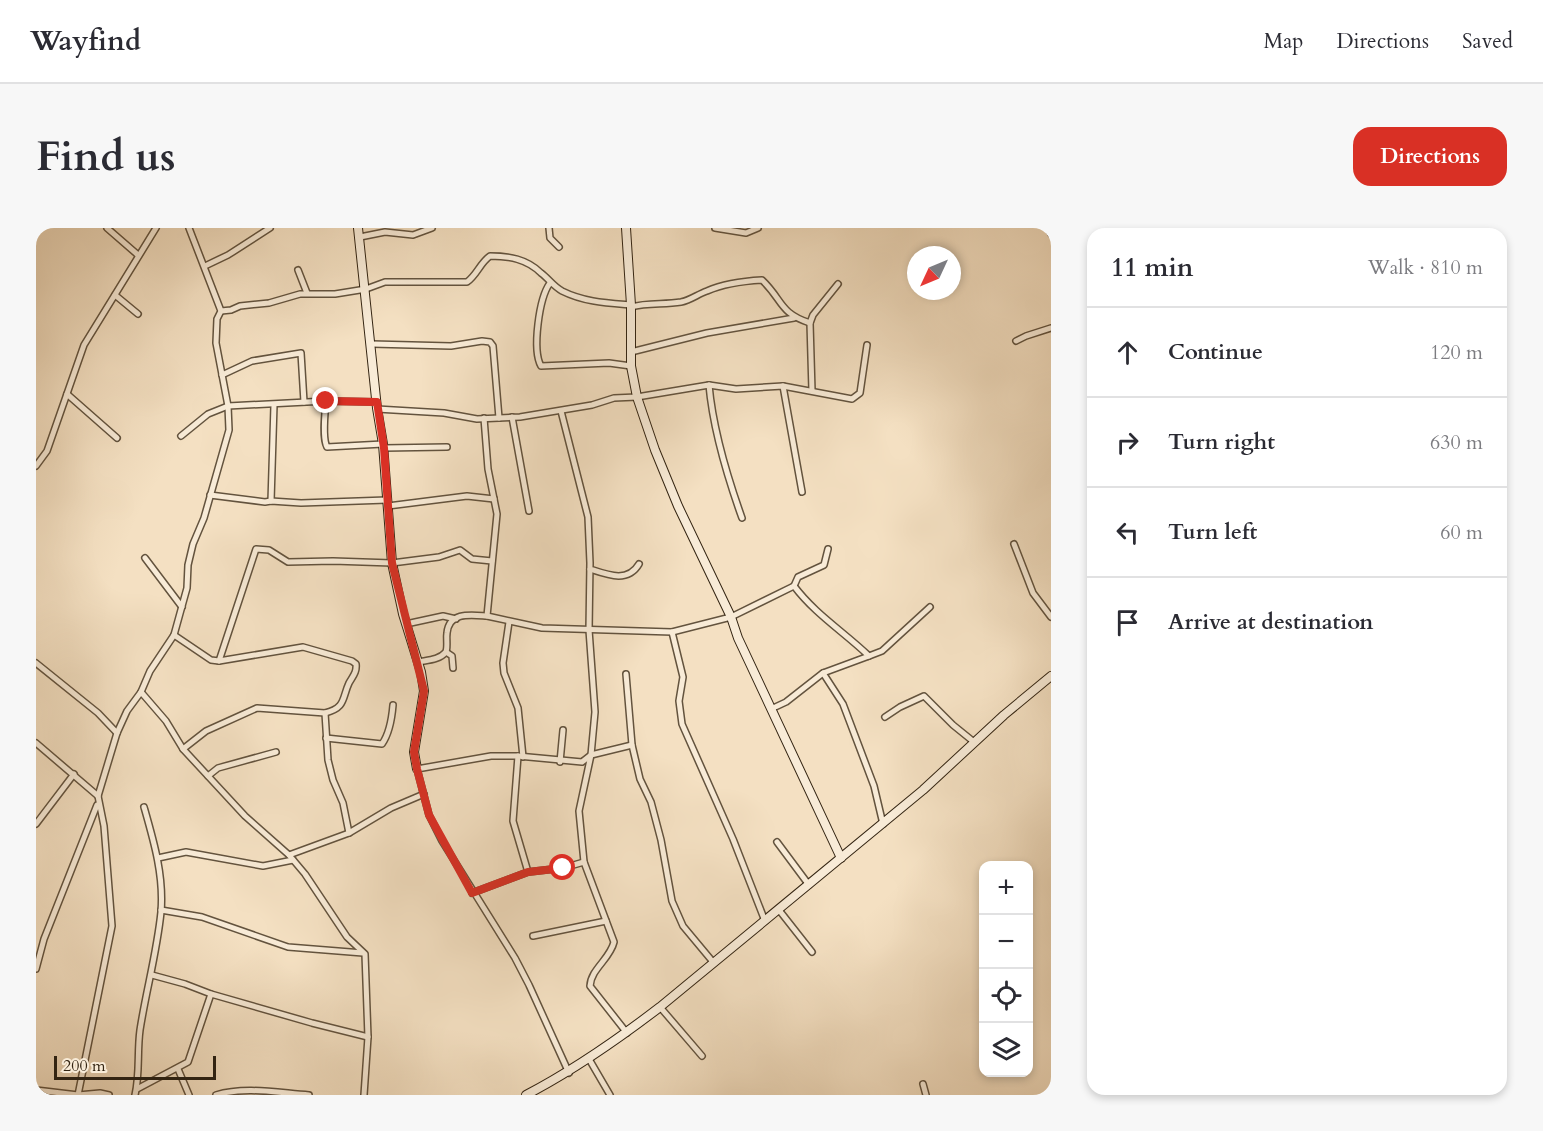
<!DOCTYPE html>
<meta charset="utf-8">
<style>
body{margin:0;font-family:Cardo,serif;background:#f7f7f7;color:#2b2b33}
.controls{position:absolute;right:18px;bottom:18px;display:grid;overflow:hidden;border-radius:12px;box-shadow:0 3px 9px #0003}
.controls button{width:54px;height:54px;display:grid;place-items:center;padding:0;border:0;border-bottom:2px solid #e1e1e2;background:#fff;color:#2b2b33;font:30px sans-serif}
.compass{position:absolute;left:871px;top:18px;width:54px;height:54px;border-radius:50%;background:#fff;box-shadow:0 3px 9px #0003;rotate:226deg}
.scale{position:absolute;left:18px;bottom:15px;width:162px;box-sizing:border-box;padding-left:6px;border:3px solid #332412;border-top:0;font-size:16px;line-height:21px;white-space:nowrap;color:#332412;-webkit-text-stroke:4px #f8ebd7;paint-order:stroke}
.stop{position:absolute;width:18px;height:18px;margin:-14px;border:4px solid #d93025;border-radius:50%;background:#fff}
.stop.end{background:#d93025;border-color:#fff;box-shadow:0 2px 6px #0008}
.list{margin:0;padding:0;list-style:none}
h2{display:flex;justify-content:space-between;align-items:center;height:78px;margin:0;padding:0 24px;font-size:26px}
h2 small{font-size:20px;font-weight:400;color:#7c7c81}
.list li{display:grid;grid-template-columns:39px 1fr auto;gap:18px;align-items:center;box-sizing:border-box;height:90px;padding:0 24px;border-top:2px solid #e1e1e2}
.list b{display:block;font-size:22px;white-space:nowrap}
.list em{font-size:20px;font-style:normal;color:#7c7c81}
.icon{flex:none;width:33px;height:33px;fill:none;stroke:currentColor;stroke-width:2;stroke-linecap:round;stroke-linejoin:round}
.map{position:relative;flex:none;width:1015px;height:867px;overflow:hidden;border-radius:18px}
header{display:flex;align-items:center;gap:36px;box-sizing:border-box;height:84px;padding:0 30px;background:#fff;border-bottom:2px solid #e1e1e2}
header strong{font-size:28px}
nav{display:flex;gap:33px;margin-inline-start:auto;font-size:21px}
.intro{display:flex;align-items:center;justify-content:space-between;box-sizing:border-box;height:144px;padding:0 36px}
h1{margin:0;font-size:42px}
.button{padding:15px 27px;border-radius:18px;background:#d93025;color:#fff;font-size:21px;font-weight:700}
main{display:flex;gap:36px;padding:0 36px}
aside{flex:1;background:#fff;border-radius:18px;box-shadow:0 3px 9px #0003}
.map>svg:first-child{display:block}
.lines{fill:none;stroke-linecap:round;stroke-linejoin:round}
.street-casing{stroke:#63533e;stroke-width:8}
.secondary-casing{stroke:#332412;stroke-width:10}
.street{stroke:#f8ebd7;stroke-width:5}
.secondary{stroke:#f8ebd7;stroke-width:8}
.route{stroke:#d93025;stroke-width:8}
</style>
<header>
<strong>Wayfind</strong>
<nav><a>Map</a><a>Directions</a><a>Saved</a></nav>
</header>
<div class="intro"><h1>Find us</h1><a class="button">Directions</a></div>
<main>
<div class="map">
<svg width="1015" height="867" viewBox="0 0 1015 867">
<rect width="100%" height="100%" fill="#f4e0c2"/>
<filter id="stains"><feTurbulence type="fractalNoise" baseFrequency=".00333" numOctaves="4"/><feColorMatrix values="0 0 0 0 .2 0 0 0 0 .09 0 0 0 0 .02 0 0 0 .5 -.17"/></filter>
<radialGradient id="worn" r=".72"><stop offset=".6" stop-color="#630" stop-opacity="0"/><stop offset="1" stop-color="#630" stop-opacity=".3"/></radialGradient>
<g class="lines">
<g class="street-casing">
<g id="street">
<path d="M 71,0 L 102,27"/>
<path d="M 513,0 L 514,10 L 523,19"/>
<path d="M 679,0 L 710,5 L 722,0"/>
<path d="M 1012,0 L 1015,6"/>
<path d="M 324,9 L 349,4 L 377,7 L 396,0"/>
<path d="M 169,38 L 192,27 L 234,0"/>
<path d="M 262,42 L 271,65"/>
<path d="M 514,55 C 503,70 496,122 505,138 L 573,135 L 595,138"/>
<path d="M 79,67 L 102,86"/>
<path d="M 595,79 C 612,74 628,77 645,74 C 655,72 662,66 671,63 C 687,56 708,53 726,52 C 747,72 743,85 774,95"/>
<path d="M 185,83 L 195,82 L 204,78 L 233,75 L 264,66 L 299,66 L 330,61 L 349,54 L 431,54 C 441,47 444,35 454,28 C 473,28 491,31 505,45 C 513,51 517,58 526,63 C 548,74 571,75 595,77"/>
<path d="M 980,113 L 990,108 L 1015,100"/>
<path d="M 336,116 L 415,118 L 446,113 L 454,114 L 457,118 L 463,190"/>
<path d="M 595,124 L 671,105 L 758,90"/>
<path d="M 186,147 L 216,133 L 265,125 L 268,174"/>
<path d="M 673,157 C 677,202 691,248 706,290"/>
<path d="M 747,158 L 766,264"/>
<path d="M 776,163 L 774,95 L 777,87 L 802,56"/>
<path d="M 31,166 L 81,210"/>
<path d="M 290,173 C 289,185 286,210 291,219 L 347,216"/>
<path d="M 341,181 L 408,185 L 441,191 L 484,189 L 556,177 L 578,170 L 601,169 L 673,157 L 700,161 L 747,158 L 816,171 L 824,165 L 831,117"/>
<path d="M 525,183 L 552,289 L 554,335 L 553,402 L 559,484 L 555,527 L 543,583 L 548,634 L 578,714 C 574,731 555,741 554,758 L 591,805"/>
<path d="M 476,189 L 493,283"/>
<path d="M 448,190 L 452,241 L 461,286 L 451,388 L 506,400 L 636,404 L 695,389 L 758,358 L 762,349 L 788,337 L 792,321"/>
<path d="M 145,208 L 172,186 L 192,178 L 290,173 L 341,174"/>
<path d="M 348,220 L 411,219"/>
<path d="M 0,238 L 11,223 L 48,117 L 120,0"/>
<path d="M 174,267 L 229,274 L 235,273 L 265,275 L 351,272"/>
<path d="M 235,273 L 238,177"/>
<path d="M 352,278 L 431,268 L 458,271"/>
<path d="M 978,316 L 997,365 L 1015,389"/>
<path d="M 109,330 L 146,379"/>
<path d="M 554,341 C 572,347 592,355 603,336"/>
<path d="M 473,394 L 467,435 L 468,445 L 482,480 L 487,529"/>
<path d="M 370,396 L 407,388 L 420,391"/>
<path d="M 636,404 L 647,449 L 643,473 L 646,496 L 697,611 L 729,693"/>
<path d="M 138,407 L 175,432 L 183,433 L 267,419 L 316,433 L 320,436 C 321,444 317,448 313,455 C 306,470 310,480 289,485 L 221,480 L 170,503 L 147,521"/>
<path d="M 410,424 L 416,428 L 417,440"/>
<path d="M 833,428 L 846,423 L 894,379"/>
<path d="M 183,433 L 220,321 L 233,322 L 252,334 L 297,333 L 356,335 L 403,329 L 424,322 L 436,331 L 456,333"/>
<path d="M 382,434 C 392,432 403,432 410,424 C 412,417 410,411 411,405 C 413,383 436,387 451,388"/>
<path d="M 0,435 L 62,485 L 81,505"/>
<path d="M 787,445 L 807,476 L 838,558 L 847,596"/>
<path d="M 590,446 L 596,517 L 604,551 L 615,574 L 625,612 L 636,673 L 647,698 L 677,734"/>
<path d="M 105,464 L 114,443 L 138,407 L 151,360 L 152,337 L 157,316 L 168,290 L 193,202 L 192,178 L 180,115 L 181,91 L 185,83 L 153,0"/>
<path d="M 735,481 L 750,474 L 787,445 L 833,428 C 808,404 779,386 758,358"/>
<path d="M 289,485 L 292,532 L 297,552 L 307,575 L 313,605"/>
<path d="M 849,489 L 864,479 L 888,468 L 917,497 L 938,514"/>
<path d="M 290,510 L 346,516 C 353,506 356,489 357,477"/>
<path d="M 0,515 L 62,568"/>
<path d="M 482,528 L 477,593 L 492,644"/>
<path d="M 524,534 L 527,502"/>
<path d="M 172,548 L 182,540 L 240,524"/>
<path d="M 0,596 L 38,546"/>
<path d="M 741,614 L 773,657"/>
<path d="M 253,627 L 313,605 L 355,580 L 388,566"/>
<path d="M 122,630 L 150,624 L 227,638 L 257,632"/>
<path d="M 436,665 L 492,644 L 527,640 L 548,634"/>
<path d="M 125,682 L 166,689 L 252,719 L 327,725"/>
<path d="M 743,682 L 776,724"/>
<path d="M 497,708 L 570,693"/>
<path d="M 0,741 L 8,711 L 61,577"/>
<path d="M 116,747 L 149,756 L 175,766 L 276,795 L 332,809"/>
<path d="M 624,779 L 666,828"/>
<path d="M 553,831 L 574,867"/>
<path d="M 142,841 L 153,867"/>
<path d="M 533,845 L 493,757 L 479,730 L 406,613 L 393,587 L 381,541 L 455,528 L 482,528 L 546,534 L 555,527 L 596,517"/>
<path d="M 887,856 L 890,867"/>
<path d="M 101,861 L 152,834 L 175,766"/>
<path d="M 0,862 L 42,867 L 64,865 L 73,867"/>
<path d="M 42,867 L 76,698 L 68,598 L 62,568 L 81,505 L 91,483 L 105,464 L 130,493 L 147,521 L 209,588 L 253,627 L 269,646 L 311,709 L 329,726 L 332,809 L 328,867"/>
<path d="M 99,867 C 104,846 101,824 104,802 C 110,763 121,724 125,684 C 128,648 118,614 108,579"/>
<path d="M 180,867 C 209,858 243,865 273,867"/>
</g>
</g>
<g class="secondary-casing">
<g id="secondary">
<path d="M 322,0 L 341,180 L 347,216 L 356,335 L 367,386 L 385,444 L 388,463 L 378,524 L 381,541"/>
<path d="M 590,0 L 595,77 L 595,138 L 601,169 L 619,222 L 642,278 L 695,389 L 702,410 L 805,630"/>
<path d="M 490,867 C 538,842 581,812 624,779 L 887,562 L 968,487 L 1015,448"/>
</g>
</g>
<use href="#street" class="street"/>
<use href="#secondary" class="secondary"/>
</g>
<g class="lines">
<path class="route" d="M 290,173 L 341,174 L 348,220 L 356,335 L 388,463 L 378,524 L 381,541 L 393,587 L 436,665 L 492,644 L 527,640"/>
</g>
<rect width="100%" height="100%" filter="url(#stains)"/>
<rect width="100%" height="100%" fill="url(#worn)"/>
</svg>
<div class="controls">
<button>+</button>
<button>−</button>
<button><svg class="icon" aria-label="locate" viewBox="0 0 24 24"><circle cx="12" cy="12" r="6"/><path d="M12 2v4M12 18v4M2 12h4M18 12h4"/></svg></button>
<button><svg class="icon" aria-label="layers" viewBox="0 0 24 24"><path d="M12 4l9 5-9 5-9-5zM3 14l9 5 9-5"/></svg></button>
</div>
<svg class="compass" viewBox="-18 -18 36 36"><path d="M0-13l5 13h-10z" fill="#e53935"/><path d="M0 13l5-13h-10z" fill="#7c7c81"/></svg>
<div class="scale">200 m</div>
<div class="stop" style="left:527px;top:640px"></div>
<div class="stop end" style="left:290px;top:173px"></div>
</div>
<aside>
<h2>11 min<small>Walk · 810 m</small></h2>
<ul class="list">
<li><svg class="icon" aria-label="ahead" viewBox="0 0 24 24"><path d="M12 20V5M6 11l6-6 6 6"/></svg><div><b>Continue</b></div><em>120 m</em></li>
<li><svg class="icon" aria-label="right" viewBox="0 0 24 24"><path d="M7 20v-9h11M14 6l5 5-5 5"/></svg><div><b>Turn right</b></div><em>630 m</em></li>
<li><svg class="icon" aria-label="left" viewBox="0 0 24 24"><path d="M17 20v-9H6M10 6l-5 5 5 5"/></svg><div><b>Turn left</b></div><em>60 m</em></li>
<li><svg class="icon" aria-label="arrive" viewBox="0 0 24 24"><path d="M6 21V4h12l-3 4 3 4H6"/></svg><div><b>Arrive at destination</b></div></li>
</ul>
</aside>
</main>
